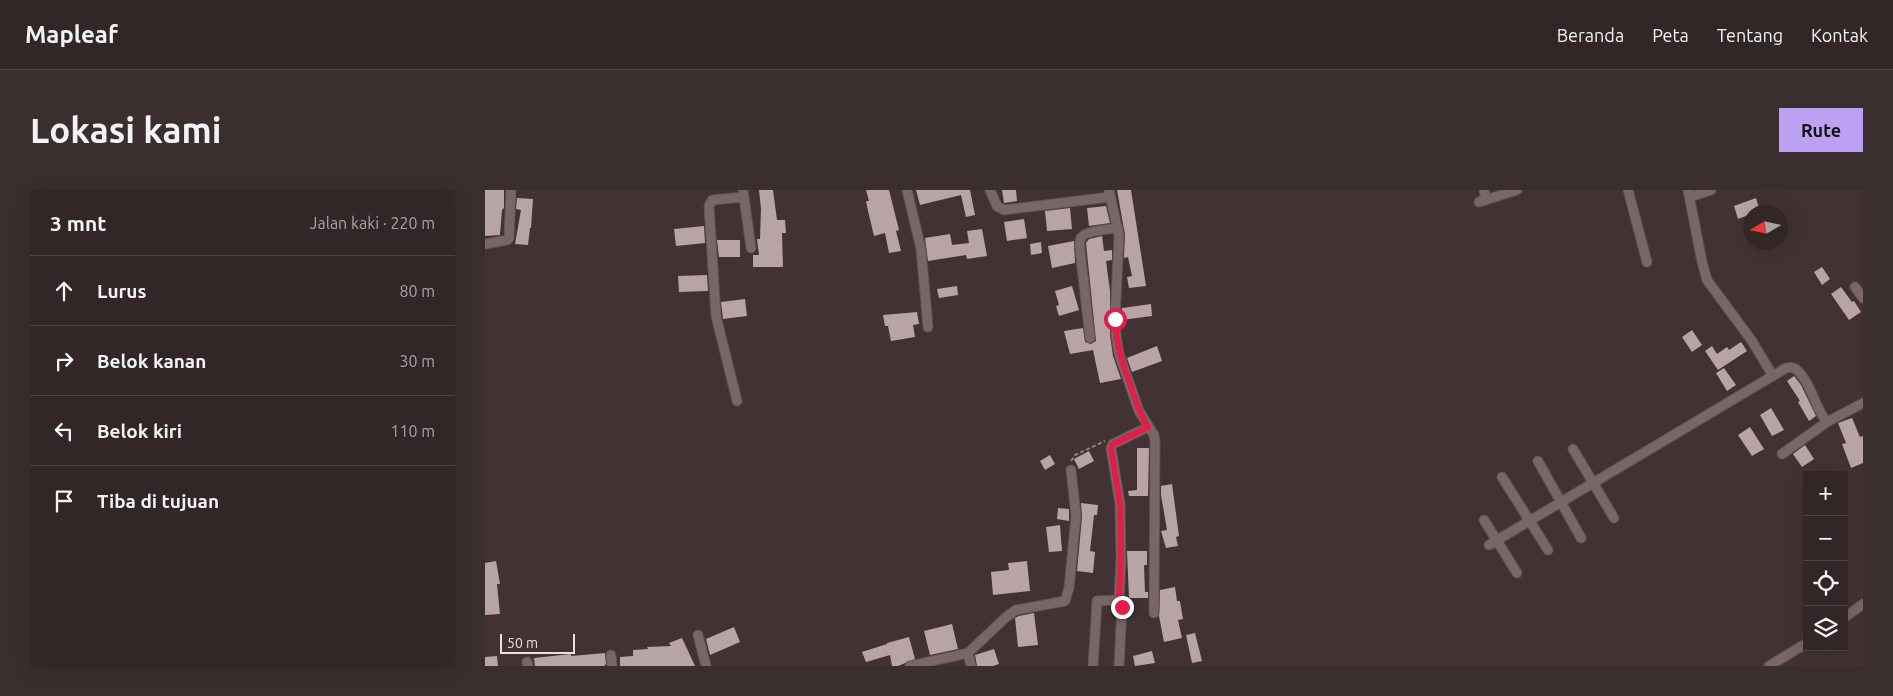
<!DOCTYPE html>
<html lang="id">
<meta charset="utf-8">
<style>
body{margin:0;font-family:Ubuntu,sans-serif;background:#3a2e2e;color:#f1f3f6}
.controls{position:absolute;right:15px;bottom:15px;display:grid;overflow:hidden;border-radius:0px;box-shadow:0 5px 20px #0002}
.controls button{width:45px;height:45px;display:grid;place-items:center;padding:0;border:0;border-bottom:1px solid #4d4343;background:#322626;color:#f1f3f6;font:25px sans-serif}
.compass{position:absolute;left:1258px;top:15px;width:45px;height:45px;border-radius:50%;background:#322626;box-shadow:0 5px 20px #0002;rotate:261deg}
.scale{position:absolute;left:15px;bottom:12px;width:75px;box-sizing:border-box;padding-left:5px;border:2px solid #ebe0e0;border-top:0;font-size:14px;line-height:18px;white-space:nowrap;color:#ebe0e0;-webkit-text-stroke:4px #423233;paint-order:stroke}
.stop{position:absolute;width:15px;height:15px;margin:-11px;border:4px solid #e11d48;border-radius:50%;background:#fff}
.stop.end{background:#e11d48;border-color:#fff;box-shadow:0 1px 5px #0008}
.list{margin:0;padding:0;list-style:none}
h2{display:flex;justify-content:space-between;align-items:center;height:65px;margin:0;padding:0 20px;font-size:21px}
h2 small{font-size:16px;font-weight:400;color:#a8a5a7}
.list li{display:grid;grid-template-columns:32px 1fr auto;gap:15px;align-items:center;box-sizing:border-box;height:70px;padding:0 20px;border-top:1px solid #4d4343}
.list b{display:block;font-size:19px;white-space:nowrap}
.list em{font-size:16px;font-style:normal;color:#a8a5a7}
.icon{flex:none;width:28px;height:28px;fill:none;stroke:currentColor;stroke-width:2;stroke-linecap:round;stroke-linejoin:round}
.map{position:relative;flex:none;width:1378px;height:476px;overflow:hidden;border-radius:0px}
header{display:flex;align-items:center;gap:30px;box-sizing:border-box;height:70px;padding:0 25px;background:#322626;border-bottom:1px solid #4d4343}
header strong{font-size:24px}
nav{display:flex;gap:28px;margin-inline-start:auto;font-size:18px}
.intro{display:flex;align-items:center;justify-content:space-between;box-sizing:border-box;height:120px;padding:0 30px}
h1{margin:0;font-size:35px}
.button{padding:12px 22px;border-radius:0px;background:#bca0f2;color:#111;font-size:18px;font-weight:700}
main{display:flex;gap:30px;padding:0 30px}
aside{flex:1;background:#322626;border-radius:0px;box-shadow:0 5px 20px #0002}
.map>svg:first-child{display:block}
.building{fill:#b8a4a4}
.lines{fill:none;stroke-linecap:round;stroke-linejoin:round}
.street-casing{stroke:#5f5151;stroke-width:11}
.path{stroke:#8e8081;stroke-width:2;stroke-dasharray:4 2.5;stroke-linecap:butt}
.street{stroke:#796767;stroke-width:9}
.route{stroke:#e11d48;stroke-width:6}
</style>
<header>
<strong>Mapleaf</strong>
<nav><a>Beranda</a><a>Peta</a><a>Tentang</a><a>Kontak</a></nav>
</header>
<div class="intro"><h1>Lokasi kami</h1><a class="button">Rute</a></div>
<main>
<aside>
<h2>3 mnt<small>Jalan kaki · 220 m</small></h2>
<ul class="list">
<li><svg class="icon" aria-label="ahead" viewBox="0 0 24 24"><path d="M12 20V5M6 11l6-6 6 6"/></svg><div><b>Lurus</b></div><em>80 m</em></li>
<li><svg class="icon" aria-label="right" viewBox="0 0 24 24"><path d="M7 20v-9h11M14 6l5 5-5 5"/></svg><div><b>Belok kanan</b></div><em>30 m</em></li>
<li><svg class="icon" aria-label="left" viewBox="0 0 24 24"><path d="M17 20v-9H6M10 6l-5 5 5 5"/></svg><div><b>Belok kiri</b></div><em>110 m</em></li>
<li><svg class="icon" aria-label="arrive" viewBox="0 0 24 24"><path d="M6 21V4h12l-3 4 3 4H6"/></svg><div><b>Tiba di tujuan</b></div></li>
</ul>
</aside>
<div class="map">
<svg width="1378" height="476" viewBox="0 0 1378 476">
<rect width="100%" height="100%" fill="#423233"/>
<g class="building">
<path d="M 0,0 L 19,0 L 19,18 L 17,20 L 15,45 L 0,46 Z"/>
<path d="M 274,0 L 288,0 L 292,30 L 300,30 L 301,43 L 297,43 L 298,77 L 268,77 L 268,65 L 274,65 L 272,49 L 275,49 L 276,19 Z"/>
<path d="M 381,0 L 404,0 L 414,40 L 411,41 L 416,61 L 404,63 L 400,43 L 389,46 L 383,21 L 381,11 L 384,11 Z"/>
<path d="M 431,0 L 485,0 L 490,25 L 481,27 L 476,5 L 435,15 Z"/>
<path d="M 517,0 L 531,0 L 532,11 L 519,13 Z"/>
<path d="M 632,0 L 646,0 L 661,96 L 644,98 L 642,87 L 647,86 L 643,67 L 639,68 L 640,45 Z"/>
<path d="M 32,8 L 48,9 L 46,38 L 45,38 L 43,55 L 30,54 L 36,20 L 31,19 Z"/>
<path d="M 1271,8 L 1275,21 L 1266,22 L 1266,24 L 1253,29 L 1249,16 Z"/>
<path d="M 621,16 L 625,33 L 604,36 L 602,18 Z"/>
<path d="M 585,18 L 587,39 L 562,41 L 560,21 Z"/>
<path d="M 539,29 L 542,48 L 522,51 L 519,32 Z"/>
<path d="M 219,36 L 220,53 L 191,56 L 189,39 Z"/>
<path d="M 497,39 L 502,66 L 482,69 L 481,65 L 443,71 L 440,48 L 465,44 L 467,55 L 484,53 L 482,41 Z"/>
<path d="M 617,46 L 619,61 L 627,60 L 627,70 L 621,71 L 625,101 L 625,145 L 628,166 L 636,189 L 615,193 L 608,160 L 585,164 L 579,141 L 598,138 L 600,152 L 606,154 L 611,151 L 601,53 L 604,49 Z"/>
<path d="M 232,50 L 255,50 L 255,67 L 234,67 Z"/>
<path d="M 589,51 L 590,73 L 567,78 L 563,56 Z"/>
<path d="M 556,52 L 557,63 L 546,65 L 545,54 Z"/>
<path d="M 1337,77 L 1345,89 L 1337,95 L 1329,82 Z"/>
<path d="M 222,85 L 223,101 L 194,102 L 193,86 Z"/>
<path d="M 472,96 L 473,105 L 454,108 L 452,99 Z"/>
<path d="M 587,96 L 594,120 L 574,126 L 571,116 L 574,115 L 570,101 Z"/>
<path d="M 1356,97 L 1367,112 L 1369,111 L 1376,122 L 1364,130 L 1346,104 Z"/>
<path d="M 260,109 L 262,126 L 238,129 L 236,112 Z"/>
<path d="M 666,114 L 667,126 L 636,130 L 637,118 Z"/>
<path d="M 432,122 L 434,134 L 428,135 L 430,147 L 406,151 L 403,136 L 400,136 L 398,125 Z"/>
<path d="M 1207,140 L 1217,155 L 1207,162 L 1197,147 Z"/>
<path d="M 1256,152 L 1262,161 L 1233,180 L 1220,161 L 1227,156 L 1232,164 L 1242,157 L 1244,160 Z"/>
<path d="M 672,156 L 677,171 L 647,182 L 642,168 Z"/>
<path d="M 1239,178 L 1251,195 L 1242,201 L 1231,183 Z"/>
<path d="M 1309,186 L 1316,195 L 1331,226 L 1324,231 L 1313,212 L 1315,211 L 1302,191 Z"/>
<path d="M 1286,218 L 1299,240 L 1287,246 L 1275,225 Z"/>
<path d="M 1367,228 L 1375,247 L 1378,246 L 1378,273 L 1366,278 L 1357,254 L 1361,253 L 1353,233 Z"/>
<path d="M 1265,237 L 1279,259 L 1267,266 L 1253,245 Z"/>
<path d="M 1320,255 L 1329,269 L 1317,277 L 1308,264 Z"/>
<path d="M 652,258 L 664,258 L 663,306 L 644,306 L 643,301 L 652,300 Z"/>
<path d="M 604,261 L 609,271 L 594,279 L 589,269 Z"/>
<path d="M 565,265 L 570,274 L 560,280 L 555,271 Z"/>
<path d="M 687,294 L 694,346 L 691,347 L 693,356 L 681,358 L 676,341 L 682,340 L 676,305 L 676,296 Z"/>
<path d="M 596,313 L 613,315 L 612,325 L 609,325 L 605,361 L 610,362 L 608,383 L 592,381 L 597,327 Z"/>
<path d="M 573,318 L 584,319 L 584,331 L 572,329 Z"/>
<path d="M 575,335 L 577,361 L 564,362 L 561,337 Z"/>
<path d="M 642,361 L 662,361 L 662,375 L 659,375 L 660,402 L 663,402 L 663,408 L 644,408 Z"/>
<path d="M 11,371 L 15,394 L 12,394 L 15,424 L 0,425 L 0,373 Z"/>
<path d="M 542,371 L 545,401 L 508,405 L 506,382 L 524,380 L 523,373 Z"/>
<path d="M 690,397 L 692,411 L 695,411 L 698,429 L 693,430 L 697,448 L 679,452 L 674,426 L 675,400 Z"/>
<path d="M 549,423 L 553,455 L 533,457 L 530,428 L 534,426 Z"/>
<path d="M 467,434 L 473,459 L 445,465 L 439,441 Z"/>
<path d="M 249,437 L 255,452 L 225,465 L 221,449 Z"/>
<path d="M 710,443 L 717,471 L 707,473 L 701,445 Z"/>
<path d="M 424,447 L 430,469 L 413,476 L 407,476 L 405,465 L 381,472 L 377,462 L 402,454 L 402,453 Z"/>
<path d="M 197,448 L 210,476 L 135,476 L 135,467 L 148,466 L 148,460 L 163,459 L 162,457 L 186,456 L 184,453 Z"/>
<path d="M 509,459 L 514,474 L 508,476 L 492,476 L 490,465 Z"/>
<path d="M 667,461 L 670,473 L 650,476 L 648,466 Z"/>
<path d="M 120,463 L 121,474 L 119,476 L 50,476 L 49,468 L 86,464 L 86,466 Z"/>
<path d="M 12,466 L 13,476 L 0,476 L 0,467 Z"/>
</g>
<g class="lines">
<g class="street-casing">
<g id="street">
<path d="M 258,0 L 266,58"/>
<path d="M 422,0 L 436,59 L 443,137"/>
<path d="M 505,0 L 512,16 L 519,20 L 625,7"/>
<path d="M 624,0 L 634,46 L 630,129 L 631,145 L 634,164 L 654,221 L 669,245 L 670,252 L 669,423"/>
<path d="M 999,0 L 1001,10"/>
<path d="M 1143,0 L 1162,72"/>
<path d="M 1203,0 L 1217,72 L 1222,90 L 1267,151 L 1288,186"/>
<path d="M 1205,7 L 1226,0"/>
<path d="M 994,12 L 1032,0"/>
<path d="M 0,54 L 22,50 L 24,48 L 26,0"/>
<path d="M 1370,97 L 1378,108"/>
<path d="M 605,148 L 595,60 C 595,57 594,51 596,48 C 599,41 625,39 633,38"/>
<path d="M 252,211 L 231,126 L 224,16 L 227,10 L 259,7"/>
<path d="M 1088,259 L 1129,328"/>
<path d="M 1297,264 L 1342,232 L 1378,213"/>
<path d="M 1053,271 L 1096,348"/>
<path d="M 1017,287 L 1063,360"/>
<path d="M 999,330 L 1032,383"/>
<path d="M 1004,355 L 1301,178 C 1305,177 1309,177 1312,180 C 1327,194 1329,217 1342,232"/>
<path d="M 1359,428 L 1378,414"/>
<path d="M 213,445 L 221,476"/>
<path d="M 483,463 L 486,476"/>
<path d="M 126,465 L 127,476"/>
<path d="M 42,472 L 43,476"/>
<path d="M 425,476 L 483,463 L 520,428 L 531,420 L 580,411 L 584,398 L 591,326 L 586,280"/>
<path d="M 608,476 L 612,411 L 634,410"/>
<path d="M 634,476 L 637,417 L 634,410 L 636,368 L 635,314 L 626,258 L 628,254 L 663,237"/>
<path d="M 1284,476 L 1322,453"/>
</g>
</g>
<path class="path" d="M 586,271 L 590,265 L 620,251"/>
<use href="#street" class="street"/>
</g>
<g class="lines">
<path class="route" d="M 630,129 C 631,153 637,172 645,194 C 650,209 654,224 663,237 L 628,254 L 626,258 L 635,314 L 636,368 L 634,410 L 637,417"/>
</g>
</svg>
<div class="controls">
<button>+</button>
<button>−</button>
<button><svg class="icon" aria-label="locate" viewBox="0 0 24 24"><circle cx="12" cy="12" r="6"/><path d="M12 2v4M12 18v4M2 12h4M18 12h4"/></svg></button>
<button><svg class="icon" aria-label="layers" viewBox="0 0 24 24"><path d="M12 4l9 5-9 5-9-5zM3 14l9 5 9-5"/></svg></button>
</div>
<svg class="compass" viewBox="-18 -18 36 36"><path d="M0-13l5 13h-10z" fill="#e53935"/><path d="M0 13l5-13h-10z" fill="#a8a5a7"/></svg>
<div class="scale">50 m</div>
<div class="stop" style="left:630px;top:129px"></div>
<div class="stop end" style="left:637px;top:417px"></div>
</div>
</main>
